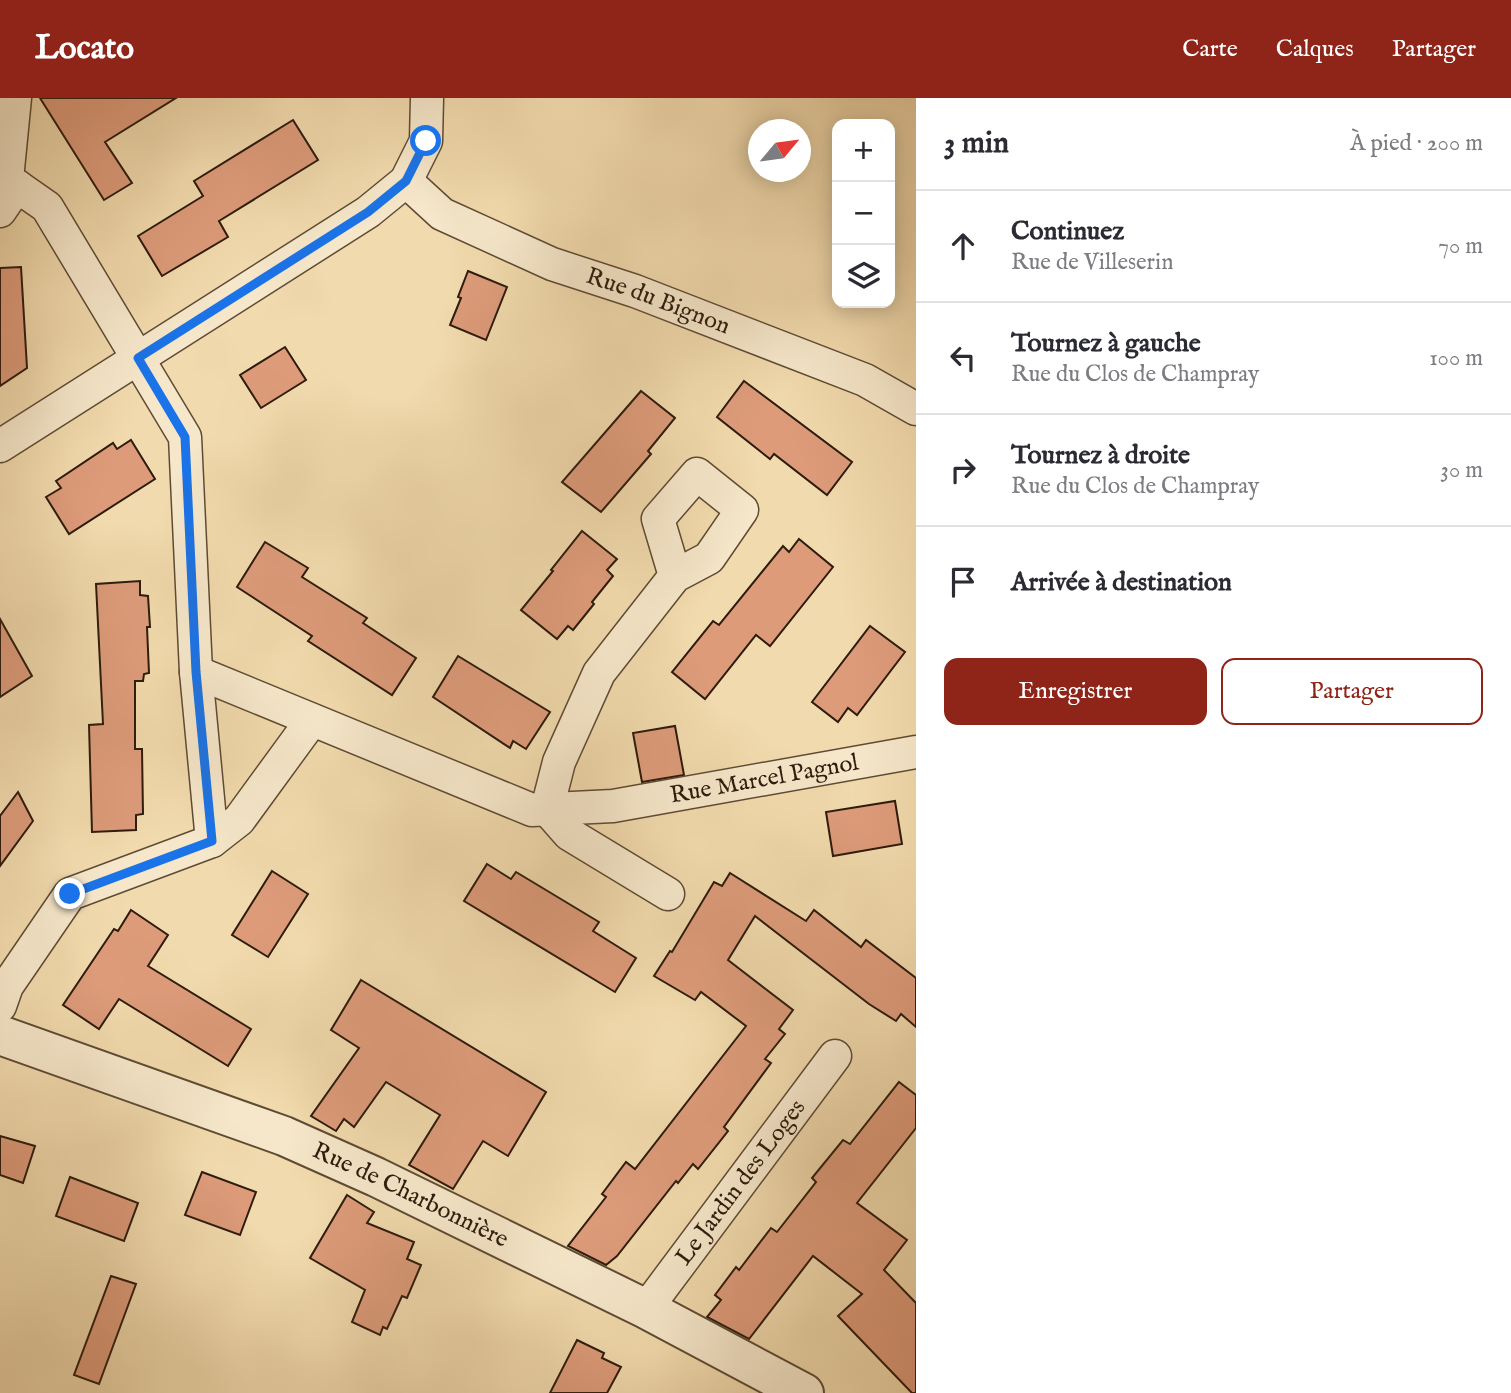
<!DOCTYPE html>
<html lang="fr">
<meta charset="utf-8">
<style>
body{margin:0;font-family:"IM FELL English",serif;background:#f2f2f3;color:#2b2b33}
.controls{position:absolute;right:21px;top:21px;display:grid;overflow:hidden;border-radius:14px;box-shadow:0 4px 18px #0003}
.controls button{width:63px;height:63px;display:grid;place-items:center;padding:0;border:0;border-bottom:2px solid #e1e1e2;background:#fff;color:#2b2b33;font:35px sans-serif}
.compass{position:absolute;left:748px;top:21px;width:63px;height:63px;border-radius:50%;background:#fff;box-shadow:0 4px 18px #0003;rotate:61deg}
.stop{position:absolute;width:21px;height:21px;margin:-16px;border:5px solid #1a73e8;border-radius:50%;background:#fff}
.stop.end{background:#1a73e8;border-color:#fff;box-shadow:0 2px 7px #0008}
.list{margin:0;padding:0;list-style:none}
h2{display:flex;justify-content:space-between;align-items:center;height:91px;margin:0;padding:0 28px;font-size:30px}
h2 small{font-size:23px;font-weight:400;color:#7c7c81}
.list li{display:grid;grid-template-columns:46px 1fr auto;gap:21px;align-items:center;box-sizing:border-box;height:112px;padding:0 28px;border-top:2px solid #e1e1e2}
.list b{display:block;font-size:26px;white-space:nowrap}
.list p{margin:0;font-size:23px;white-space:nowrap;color:#7c7c81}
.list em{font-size:23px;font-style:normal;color:#7c7c81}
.actions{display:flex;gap:14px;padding:21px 28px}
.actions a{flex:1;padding:16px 0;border:2px solid #8f2418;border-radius:14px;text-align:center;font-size:24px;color:#8f2418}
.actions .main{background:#8f2418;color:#fff}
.icon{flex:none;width:38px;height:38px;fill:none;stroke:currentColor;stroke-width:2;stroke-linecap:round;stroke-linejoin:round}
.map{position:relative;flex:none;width:916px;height:1295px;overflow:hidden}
header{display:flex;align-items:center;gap:42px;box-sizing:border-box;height:98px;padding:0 35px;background:#8f2418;color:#fff}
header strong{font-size:33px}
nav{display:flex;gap:38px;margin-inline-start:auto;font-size:24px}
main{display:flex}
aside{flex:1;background:#fff}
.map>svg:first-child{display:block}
.building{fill:#dd9b7a;stroke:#2d1b0c;stroke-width:2}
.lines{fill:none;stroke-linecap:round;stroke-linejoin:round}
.minor-casing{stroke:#5e4b34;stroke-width:35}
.tertiary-casing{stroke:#5e4b34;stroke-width:42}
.minor{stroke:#f6e7ca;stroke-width:32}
.tertiary{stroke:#f6e7ca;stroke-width:38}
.route{stroke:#1a73e8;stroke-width:9}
.labels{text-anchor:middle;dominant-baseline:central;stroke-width:7;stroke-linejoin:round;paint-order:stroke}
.street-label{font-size:24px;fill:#2d1b0c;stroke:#f6e7ca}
</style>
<header>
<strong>Locato</strong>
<nav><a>Carte</a><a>Calques</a><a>Partager</a></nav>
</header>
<main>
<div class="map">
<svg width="916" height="1295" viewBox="0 0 916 1295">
<rect width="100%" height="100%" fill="#f1daad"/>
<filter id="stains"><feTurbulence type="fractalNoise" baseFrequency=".00286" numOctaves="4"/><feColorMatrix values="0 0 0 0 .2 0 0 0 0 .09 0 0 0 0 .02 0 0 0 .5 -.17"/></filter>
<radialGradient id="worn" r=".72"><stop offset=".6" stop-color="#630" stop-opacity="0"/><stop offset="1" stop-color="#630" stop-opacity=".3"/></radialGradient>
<g class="building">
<path d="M 40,0 L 176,0 L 105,44 L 132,85 L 104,102 Z"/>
<path d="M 293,22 L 318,62 L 219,123 L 228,139 L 162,178 L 138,138 L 203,98 L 194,83 Z"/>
<path d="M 21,169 L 27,270 L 0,288 L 0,170 Z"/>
<path d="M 468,173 L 507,189 L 486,242 L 450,227 L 461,200 L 458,199 Z"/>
<path d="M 285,249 L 306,282 L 261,310 L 240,277 Z"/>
<path d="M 744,283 L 852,364 L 827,397 L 774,356 L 770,361 L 717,319 Z"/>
<path d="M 641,293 L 675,320 L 648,353 L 651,356 L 601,414 L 562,384 Z"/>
<path d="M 131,342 L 155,381 L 69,436 L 46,399 L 61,390 L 56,383 L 113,345 L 117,351 Z"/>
<path d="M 582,433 L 617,461 L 607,472 L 613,478 L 592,504 L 594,506 L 573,532 L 568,528 L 557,541 L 521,512 L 553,473 L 551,472 Z"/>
<path d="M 799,441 L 833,469 L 770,548 L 756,537 L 705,601 L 672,574 L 713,523 L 719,527 L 783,448 L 789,454 Z"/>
<path d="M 265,444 L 308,470 L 302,479 L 367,520 L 363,525 L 416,560 L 392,597 L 308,543 L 312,538 L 237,489 Z"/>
<path d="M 140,483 L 140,497 L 148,498 L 150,529 L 147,529 L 149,575 L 144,576 L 143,583 L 135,583 L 135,651 L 142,651 L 143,716 L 136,717 L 136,732 L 92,734 L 89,627 L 103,626 L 96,486 Z"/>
<path d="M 0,521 L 32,578 L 0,599 Z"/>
<path d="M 870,528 L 905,554 L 857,617 L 848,610 L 838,624 L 812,604 Z"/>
<path d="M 458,558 L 550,614 L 526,651 L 513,643 L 510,650 L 433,599 Z"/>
<path d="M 675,628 L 684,677 L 642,684 L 633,635 Z"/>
<path d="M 18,694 L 33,723 L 0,768 L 0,718 Z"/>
<path d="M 895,703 L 902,746 L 833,758 L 826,714 Z"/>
<path d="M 487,766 L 511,781 L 516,774 L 599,824 L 593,833 L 636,860 L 615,894 L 464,803 Z"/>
<path d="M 272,773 L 308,796 L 268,859 L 232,837 Z"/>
<path d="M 730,775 L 806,823 L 814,812 L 861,849 L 866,842 L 916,880 L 916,929 L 901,916 L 896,923 L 869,906 L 755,818 L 728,862 L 793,912 L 779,931 L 785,936 L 765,961 L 771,965 L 724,1029 L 728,1033 L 698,1071 L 693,1066 L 678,1085 L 676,1083 L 617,1158 L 606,1167 L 568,1148 L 606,1099 L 602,1096 L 626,1064 L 635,1071 L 746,928 L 701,894 L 695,902 L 654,878 L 670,853 L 672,854 L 714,784 L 722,788 Z"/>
<path d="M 131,812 L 168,837 L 148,868 L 251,931 L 228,968 L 119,901 L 99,931 L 63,907 L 114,831 L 118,833 Z"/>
<path d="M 361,882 L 546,994 L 508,1058 L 483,1043 L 453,1091 L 409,1067 L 440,1017 L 386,984 L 354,1029 L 344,1021 L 336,1033 L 311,1018 L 359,950 L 331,932 Z"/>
<path d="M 899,984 L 916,997 L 916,1030 L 857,1105 L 907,1142 L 884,1172 L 916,1205 L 916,1295 L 912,1295 L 838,1218 L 862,1196 L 813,1158 L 749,1241 L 707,1219 L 721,1202 L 715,1197 L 736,1169 L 739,1172 L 771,1130 L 777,1134 L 816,1084 L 812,1080 L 843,1042 L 850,1046 Z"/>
<path d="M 0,1038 L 35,1048 L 23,1085 L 0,1077 Z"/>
<path d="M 202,1074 L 256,1094 L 240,1137 L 185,1117 Z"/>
<path d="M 70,1079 L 138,1105 L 124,1143 L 56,1118 Z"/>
<path d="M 347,1097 L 374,1114 L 367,1125 L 414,1144 L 407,1161 L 421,1167 L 407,1200 L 402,1198 L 387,1231 L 383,1229 L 380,1237 L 352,1224 L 365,1192 L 310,1160 Z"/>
<path d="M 111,1178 L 136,1186 L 99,1286 L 74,1277 Z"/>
<path d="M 577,1242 L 604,1255 L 602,1260 L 621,1269 L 607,1295 L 550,1295 Z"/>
</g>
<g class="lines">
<g class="minor-casing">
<g id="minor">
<path d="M 0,79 L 7,81 L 47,109 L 185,339 L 196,574 L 212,743 L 70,796 L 7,888 L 0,908"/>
<path d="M 7,81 L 15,0"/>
<path id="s1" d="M 406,83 L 442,116 L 552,166 L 635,193 L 865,282 L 916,311"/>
<path d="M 0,113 L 17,88"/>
<path d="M 0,348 L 368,114 L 406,83 L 426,43 L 427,0"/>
<path id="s2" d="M 196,574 L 532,712 L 613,708 L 916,654"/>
<path d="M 212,743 L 239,722 L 312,622"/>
<path d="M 668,796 L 569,736 L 547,711 L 559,664 L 599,575 L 675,478 L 709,460 L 742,412 L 697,376 L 658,421 L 675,478"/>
<path id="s3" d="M 646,1211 L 835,958"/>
</g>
</g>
<g class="tertiary-casing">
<g id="tertiary">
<path id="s4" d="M 0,937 L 284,1038 L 376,1079 L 646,1211 L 804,1295"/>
</g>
</g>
<use href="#minor" class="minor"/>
<use href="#tertiary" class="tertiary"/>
</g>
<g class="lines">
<path class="route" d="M 70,796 L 212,743 L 196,574 L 185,339 L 138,260 L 368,114 L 406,83 L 426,43"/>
</g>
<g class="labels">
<g class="street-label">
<text stroke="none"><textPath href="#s1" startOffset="282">Rue du Bignon</textPath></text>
<text stroke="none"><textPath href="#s2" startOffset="598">Rue Marcel Pagnol</textPath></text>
<text stroke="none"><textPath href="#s3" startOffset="158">Le Jardin des Loges</textPath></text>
<text stroke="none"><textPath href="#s4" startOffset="441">Rue de Charbonnière</textPath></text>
</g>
</g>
<rect width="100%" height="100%" filter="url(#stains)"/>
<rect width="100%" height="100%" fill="url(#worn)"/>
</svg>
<div class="controls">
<button>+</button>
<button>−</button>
<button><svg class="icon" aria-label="layers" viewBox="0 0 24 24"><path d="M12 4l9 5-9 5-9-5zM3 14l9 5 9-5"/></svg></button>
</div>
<svg class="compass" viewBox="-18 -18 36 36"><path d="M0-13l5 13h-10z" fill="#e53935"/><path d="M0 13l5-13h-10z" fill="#7c7c81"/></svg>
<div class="stop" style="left:426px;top:43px"></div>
<div class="stop end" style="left:70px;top:796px"></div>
</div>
<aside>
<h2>3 min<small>À pied · 200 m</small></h2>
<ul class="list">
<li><svg class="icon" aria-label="ahead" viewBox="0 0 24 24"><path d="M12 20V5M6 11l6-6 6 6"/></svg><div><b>Continuez</b><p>Rue de Villeserin</p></div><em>70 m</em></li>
<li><svg class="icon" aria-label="left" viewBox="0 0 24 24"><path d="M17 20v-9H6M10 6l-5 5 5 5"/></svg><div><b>Tournez à gauche</b><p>Rue du Clos de Champray</p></div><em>100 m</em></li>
<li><svg class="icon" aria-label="right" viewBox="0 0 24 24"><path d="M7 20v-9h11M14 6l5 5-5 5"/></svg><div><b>Tournez à droite</b><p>Rue du Clos de Champray</p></div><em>30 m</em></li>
<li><svg class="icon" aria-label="arrive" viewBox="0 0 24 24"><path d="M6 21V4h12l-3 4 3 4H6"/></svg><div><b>Arrivée à destination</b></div></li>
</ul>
<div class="actions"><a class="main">Enregistrer</a><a>Partager</a></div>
</aside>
</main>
